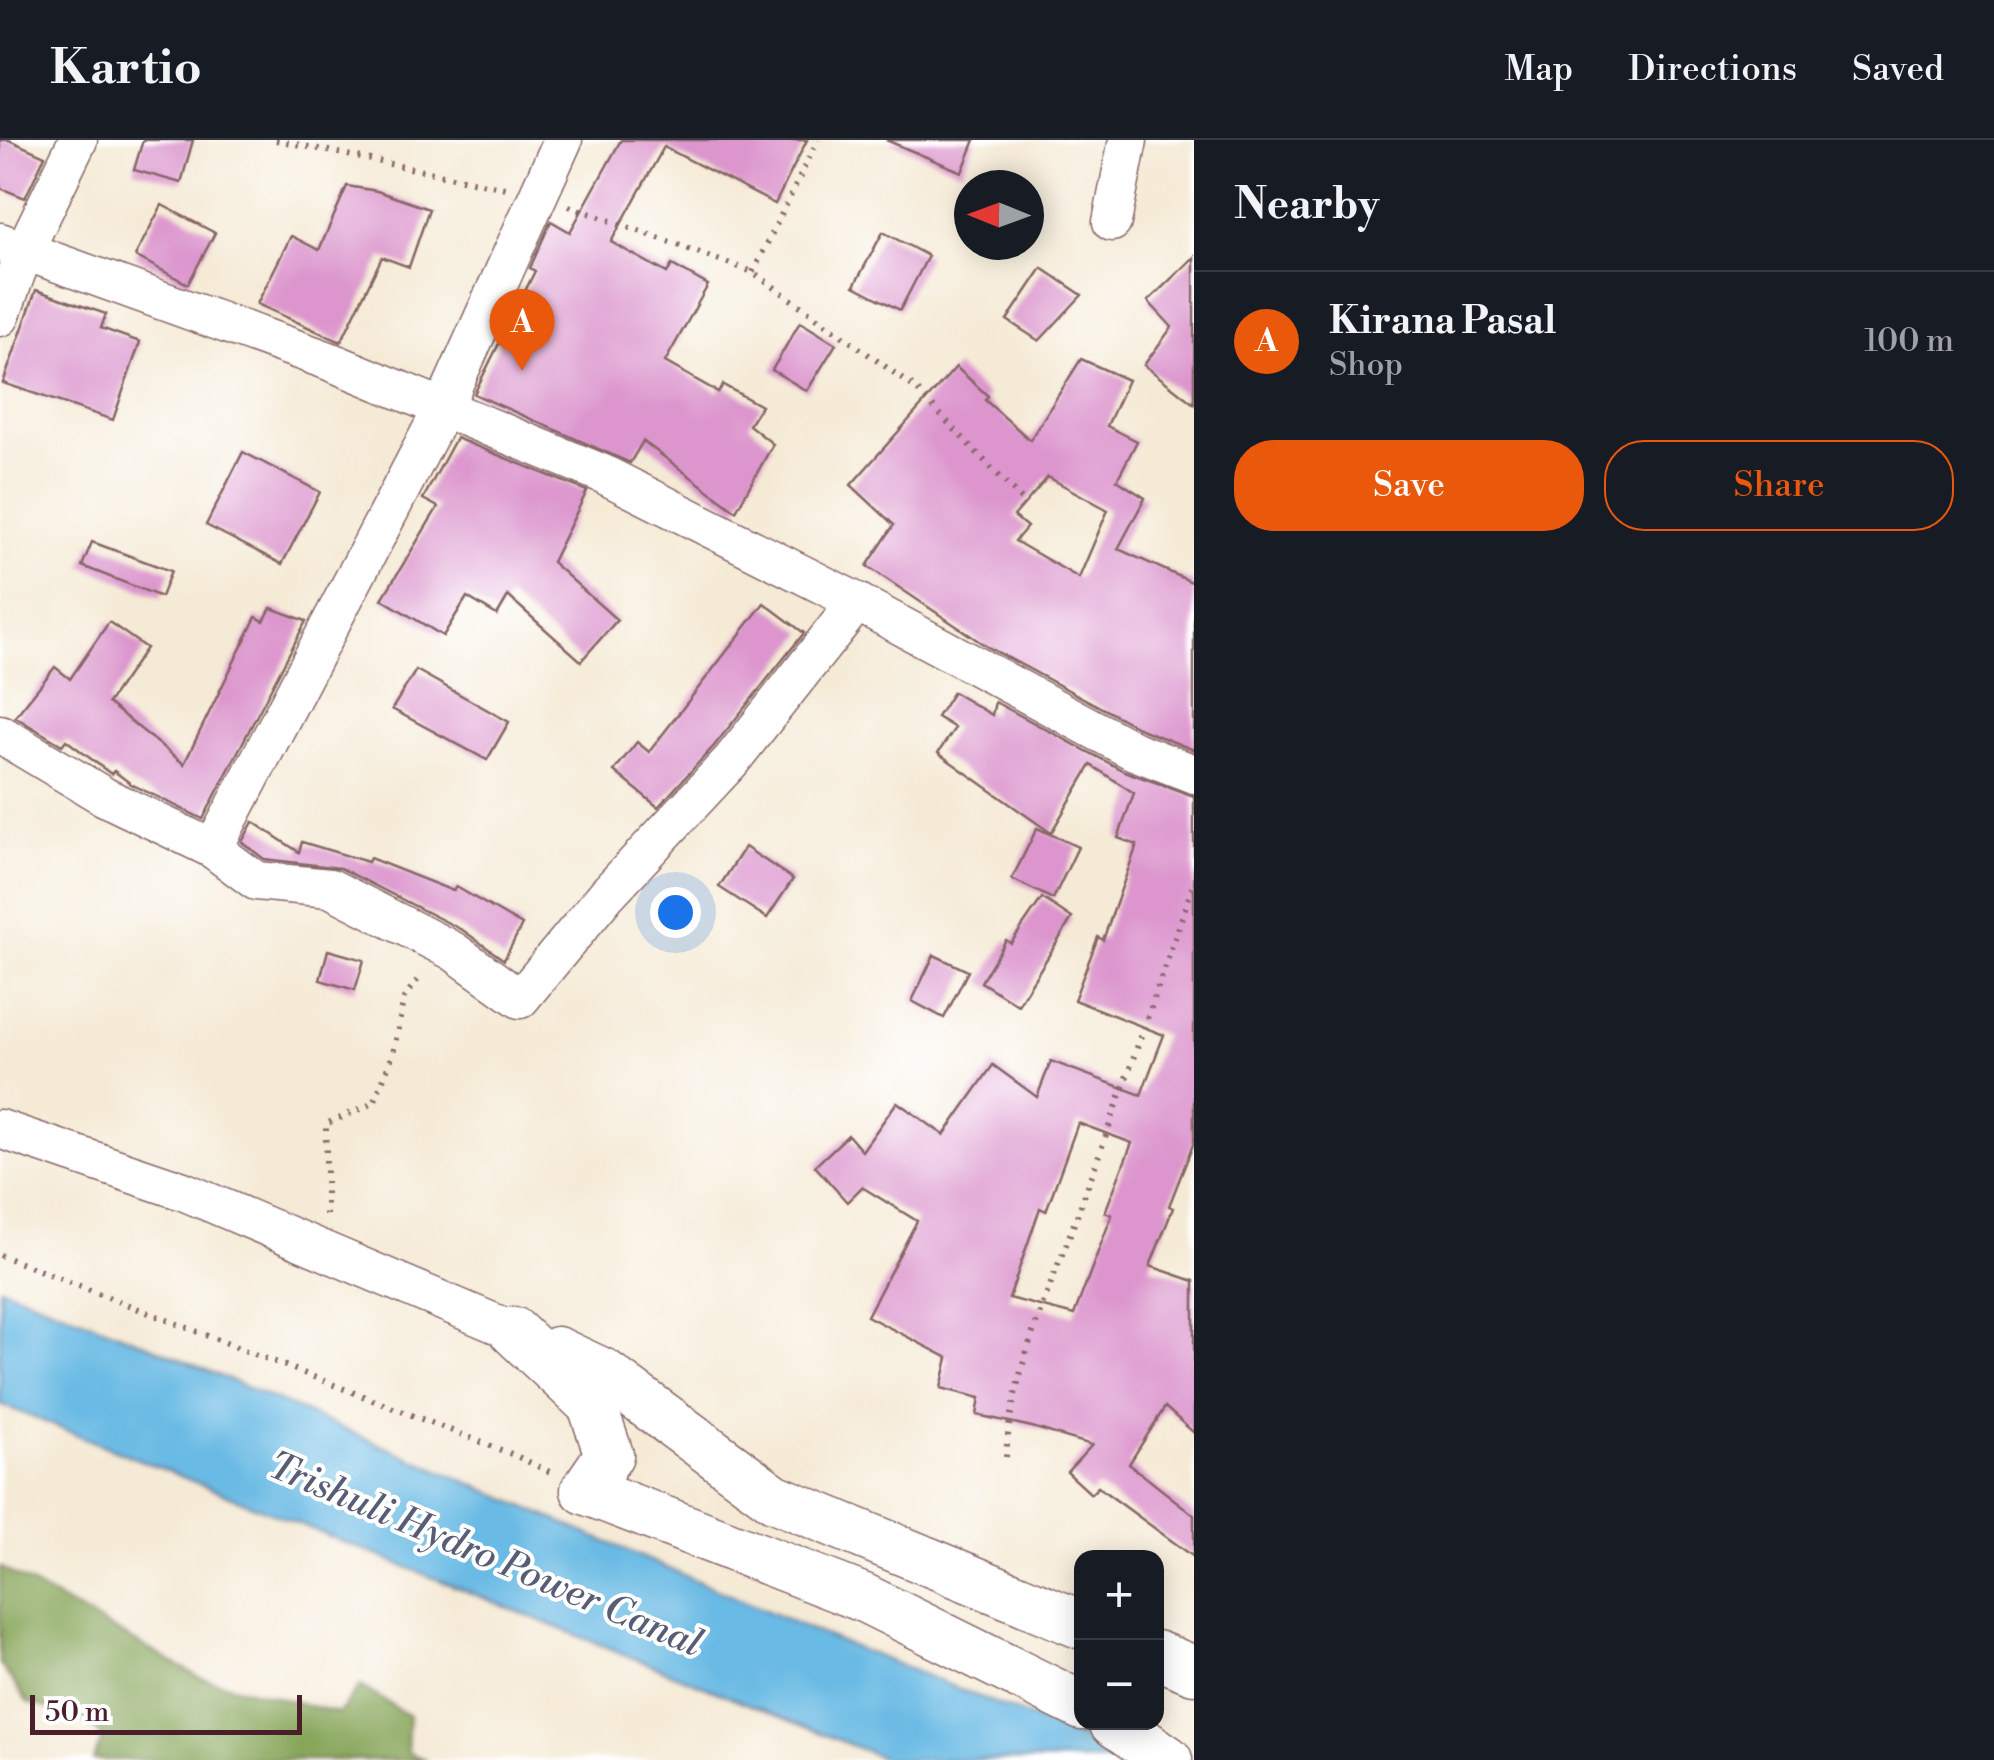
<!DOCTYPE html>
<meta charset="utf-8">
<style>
body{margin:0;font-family:"Libre Bodoni",serif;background:#20242c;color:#f1f3f6}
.controls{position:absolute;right:30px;bottom:30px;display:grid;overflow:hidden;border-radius:20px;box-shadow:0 5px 25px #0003}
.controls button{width:90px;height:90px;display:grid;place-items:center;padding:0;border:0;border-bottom:2px solid #363941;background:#171b24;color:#f1f3f6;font:50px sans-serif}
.compass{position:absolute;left:954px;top:30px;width:90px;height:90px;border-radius:50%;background:#171b24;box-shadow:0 5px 25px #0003;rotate:271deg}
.scale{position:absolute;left:30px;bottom:25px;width:272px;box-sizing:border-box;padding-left:10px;border:5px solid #4a1f2b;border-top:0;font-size:28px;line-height:35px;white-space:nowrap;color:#4a1f2b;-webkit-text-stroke:8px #fff;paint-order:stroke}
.you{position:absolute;left:675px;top:772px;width:35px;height:35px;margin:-25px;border:8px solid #fff;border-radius:50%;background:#1a73e8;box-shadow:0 0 0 15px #1a73e833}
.badge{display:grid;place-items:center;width:65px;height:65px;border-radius:50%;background:#ea580c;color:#fff;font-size:32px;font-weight:700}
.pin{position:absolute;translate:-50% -82px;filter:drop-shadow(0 2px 5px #0008)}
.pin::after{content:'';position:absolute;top:52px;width:35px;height:30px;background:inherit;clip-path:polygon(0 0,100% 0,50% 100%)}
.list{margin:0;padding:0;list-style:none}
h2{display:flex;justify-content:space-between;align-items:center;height:130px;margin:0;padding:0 40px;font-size:42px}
h2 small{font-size:32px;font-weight:400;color:#9ea1a6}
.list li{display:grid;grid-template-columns:65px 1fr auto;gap:30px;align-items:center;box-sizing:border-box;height:140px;padding:0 40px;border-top:2px solid #363941}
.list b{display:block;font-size:38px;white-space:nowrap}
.list p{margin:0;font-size:32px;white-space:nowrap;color:#9ea1a6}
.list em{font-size:32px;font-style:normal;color:#9ea1a6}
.actions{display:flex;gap:20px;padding:30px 40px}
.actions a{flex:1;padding:22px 0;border:2px solid #ea580c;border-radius:40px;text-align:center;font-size:35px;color:#ea580c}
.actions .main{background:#ea580c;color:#fff}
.map{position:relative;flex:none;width:1194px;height:1620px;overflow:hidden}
header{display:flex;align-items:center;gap:60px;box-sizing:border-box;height:140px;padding:0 50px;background:#171b24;border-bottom:2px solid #363941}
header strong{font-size:48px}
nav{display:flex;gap:55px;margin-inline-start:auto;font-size:35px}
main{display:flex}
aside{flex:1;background:#171b24}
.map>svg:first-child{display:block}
.forest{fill:#87a65a;stroke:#686242;stroke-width:2.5}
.water{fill:#69bae4;stroke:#5a6c88;stroke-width:2.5}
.building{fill:#dc96cd;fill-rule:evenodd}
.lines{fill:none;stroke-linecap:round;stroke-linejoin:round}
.minor-casing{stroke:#866666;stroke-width:41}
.tertiary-casing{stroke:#866666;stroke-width:51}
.path{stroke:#866666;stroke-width:6;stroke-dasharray:2.5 8;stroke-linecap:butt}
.minor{stroke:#fff;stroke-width:38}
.tertiary{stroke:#fff;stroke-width:48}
.labels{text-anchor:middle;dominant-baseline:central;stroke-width:8;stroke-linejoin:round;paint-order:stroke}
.water-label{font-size:38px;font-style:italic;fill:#565d75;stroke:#fff}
</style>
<header>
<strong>Kartio</strong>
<nav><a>Map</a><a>Directions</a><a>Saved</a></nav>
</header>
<main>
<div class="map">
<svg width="1194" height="1620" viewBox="0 0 1194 1620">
<rect width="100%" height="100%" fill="#fff"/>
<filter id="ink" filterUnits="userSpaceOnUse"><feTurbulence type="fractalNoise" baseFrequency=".01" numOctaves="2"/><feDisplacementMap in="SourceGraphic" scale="20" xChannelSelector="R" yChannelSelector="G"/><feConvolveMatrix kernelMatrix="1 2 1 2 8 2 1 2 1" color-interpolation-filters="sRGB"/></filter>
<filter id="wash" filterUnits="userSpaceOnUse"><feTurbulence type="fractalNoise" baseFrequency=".0048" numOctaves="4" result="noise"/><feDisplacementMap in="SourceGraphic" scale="40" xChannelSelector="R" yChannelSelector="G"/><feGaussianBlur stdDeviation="2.25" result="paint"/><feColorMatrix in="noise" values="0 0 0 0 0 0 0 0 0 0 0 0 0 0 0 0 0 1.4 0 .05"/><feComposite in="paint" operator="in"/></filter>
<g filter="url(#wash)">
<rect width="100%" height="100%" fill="#f5ead5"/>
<path class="forest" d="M 0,1427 L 201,1538 L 339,1573 L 360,1546 L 409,1576 L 407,1612 L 427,1620 L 93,1620 L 103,1597 L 81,1577 L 28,1563 L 0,1524 Z"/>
<path class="water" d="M 0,1147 L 141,1202 L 816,1492 L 1108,1608 L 1123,1620 L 888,1620 L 0,1264 Z"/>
<g id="blocks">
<g class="building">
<path d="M 0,0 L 9,0 L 45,16 L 25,58 L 0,48 Z"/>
<path d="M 143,0 L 193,0 L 181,43 L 134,30 Z"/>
<path d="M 621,0 L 807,0 L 775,64 L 664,7 L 611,102 L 667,133 L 672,125 L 708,145 L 665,222 L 718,252 L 723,245 L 761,266 L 749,285 L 773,304 L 736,371 L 643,301 L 630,323 L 474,254 L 535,131 L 530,128 L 551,81 L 570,92 Z"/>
<path d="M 886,0 L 975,0 L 962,32 Z"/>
<path d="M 347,46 L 377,51 L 429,69 L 409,127 L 382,117 L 341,202 L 257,164 L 291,96 L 319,110 Z"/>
<path d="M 162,65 L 215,93 L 188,144 L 135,116 Z"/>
<path d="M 883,92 L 928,116 L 900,170 L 854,146 Z"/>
<path d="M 1194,117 L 1194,264 L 1144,225 L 1172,187 L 1148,161 Z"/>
<path d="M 1042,128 L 1082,155 L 1039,201 L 1007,180 Z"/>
<path d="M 36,150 L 106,174 L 101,188 L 140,202 L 113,280 L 3,243 Z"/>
<path d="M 800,182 L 836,204 L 807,251 L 772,230 Z"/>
<path d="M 1081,219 L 1128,240 L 1107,286 L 1137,301 L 1117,340 L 1145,358 L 1118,409 L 1194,443 L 1194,610 L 1143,590 L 986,506 L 867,426 L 894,385 L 851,345 L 956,227 L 988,256 L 985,260 L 1030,300 ZM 1048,337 L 1108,370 L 1079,438 L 1015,401 L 1027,387 L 1014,376 Z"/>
<path d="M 456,298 L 587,351 L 552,422 L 617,480 L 581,521 L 508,456 L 497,475 L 467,457 L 443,496 L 382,459 L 438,367 L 423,359 Z"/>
<path d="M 243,312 L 320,352 L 282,424 L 206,385 Z"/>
<path d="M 92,402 L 171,431 L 161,457 L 82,426 Z"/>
<path d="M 764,463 L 804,493 L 714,606 L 658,667 L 614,631 L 637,602 L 649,612 Z"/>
<path d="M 271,468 L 306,481 L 203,679 L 131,644 L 114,631 L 111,634 L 66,600 L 62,605 L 15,577 L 55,527 L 70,539 L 109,482 L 146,508 L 108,563 L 184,624 L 256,477 L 264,481 Z"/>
<path d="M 416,530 L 509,582 L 487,620 L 392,569 Z"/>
<path d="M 953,552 L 992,575 L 995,562 L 1124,631 L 1194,656 L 1194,1002 L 1169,1066 L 1173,1068 L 1150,1126 L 1194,1141 L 1194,1293 L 1165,1267 L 1129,1324 L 1194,1375 L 1194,1417 L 1098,1347 L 1091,1354 L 1067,1332 L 1092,1305 L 1032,1287 L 977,1275 L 980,1258 L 941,1248 L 948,1218 L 867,1176 L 917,1081 L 862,1047 L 847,1062 L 815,1026 L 848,995 L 862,1011 L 897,962 L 944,995 L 993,925 L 1037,957 L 1051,921 L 1141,955 L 1164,895 L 1074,860 L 1098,797 L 1103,800 L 1137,705 L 1118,698 L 1134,653 L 1091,625 L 1051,693 L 938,613 L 955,588 L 937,577 ZM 1078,983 L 1132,1003 L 1105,1072 L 1112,1075 L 1074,1175 L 1009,1158 L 1040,1068 L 1046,1071 Z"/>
<path d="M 253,682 L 299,712 L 302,702 L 368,722 L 370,718 L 453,751 L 456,747 L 522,785 L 504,820 L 464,791 L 340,728 L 264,719 L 242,702 Z"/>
<path d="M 1037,688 L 1078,707 L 1053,759 L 1012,739 Z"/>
<path d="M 745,707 L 793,739 L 767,778 L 719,747 Z"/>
<path d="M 1042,758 L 1072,778 L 1018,865 L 981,842 L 1006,800 L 1011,803 Z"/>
<path d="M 328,810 L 364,820 L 355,850 L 320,840 Z"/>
<path d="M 934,815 L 968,831 L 944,878 L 912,861 Z"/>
</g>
</g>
</g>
<g filter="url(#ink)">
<use href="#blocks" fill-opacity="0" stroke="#866666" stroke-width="2.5"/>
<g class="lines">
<g class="minor-casing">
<g id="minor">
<path d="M 563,0 L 443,268 L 213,709 L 256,741 L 330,748 L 453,811 L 520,859 L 607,754 L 731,621 L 857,462"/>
<path d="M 1112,82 L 1128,0"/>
<path d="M 0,102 L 329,221 L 601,333 L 857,462 L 1134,611 L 1194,634"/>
<path d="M 0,177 L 25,109 L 78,0"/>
<path d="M 0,594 L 105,657 L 213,709"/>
<path d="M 0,989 L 183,1051 L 513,1191"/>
</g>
</g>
<g class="tertiary-casing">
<g id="tertiary">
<path d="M 513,1191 L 592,1265 L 609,1315 L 585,1350 L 864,1458 L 1082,1566"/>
<path d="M 557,1211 L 604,1233 L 774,1358 L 1082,1485"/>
<path d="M 1156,1515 L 1194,1530"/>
<path d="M 1113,1582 L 1168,1620"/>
</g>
</g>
<g class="path">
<path d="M 276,0 L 505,48"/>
<path d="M 569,66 L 753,132 L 914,247 L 1024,362"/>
<path d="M 753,132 L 818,0"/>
<path d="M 326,1075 L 326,984 L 374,963 L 393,914 L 404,858 L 421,835"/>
<path d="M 0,1115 L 514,1315 L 552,1333"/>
<path d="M 1006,1317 C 1011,1231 1050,1149 1080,1068 C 1119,960 1157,851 1194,742"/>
</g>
<use href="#minor" class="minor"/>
<use href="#tertiary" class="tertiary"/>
</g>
</g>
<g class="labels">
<g class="water-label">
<text transform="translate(485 1415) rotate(23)">Trishuli Hydro Power Canal</text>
</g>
</g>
</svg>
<div class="controls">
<button>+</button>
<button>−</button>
</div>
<svg class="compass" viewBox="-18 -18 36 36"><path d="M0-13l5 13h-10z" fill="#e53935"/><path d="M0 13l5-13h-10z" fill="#9ea1a6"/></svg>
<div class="scale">50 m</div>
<div class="you"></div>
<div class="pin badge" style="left:522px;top:231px">A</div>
</div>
<aside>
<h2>Nearby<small></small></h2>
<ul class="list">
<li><span class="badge">A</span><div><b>Kirana Pasal</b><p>Shop</p></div><em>100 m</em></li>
</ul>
<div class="actions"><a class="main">Save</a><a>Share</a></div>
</aside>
</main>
